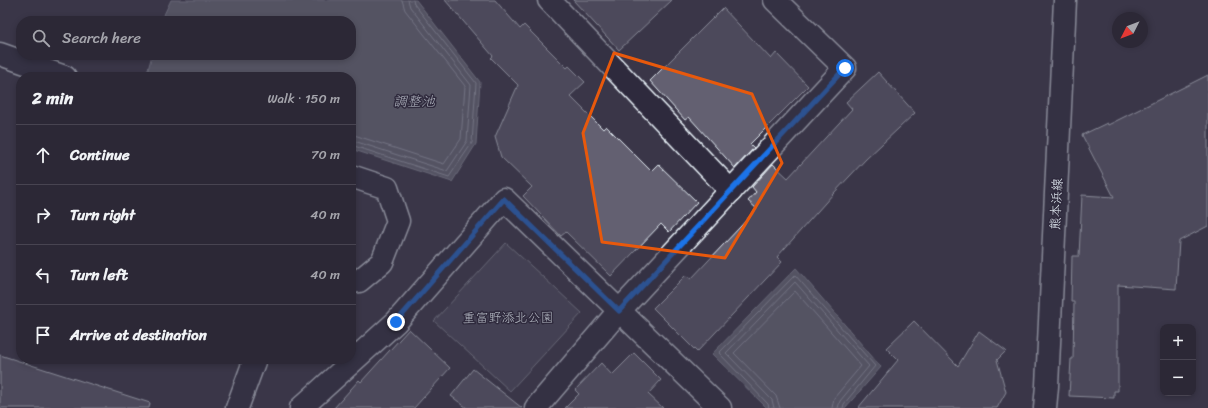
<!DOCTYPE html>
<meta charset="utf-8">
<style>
body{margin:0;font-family:Sriracha,"Klee One",sans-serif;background:#34303e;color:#f1f3f6}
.controls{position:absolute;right:12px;bottom:12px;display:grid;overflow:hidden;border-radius:8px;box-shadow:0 2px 6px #0003}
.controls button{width:36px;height:36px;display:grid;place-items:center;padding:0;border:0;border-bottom:1px solid #484451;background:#2c2836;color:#f1f3f6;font:20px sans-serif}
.compass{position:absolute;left:1112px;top:12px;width:36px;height:36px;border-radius:50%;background:#2c2836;box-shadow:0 2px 6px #0003;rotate:228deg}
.stop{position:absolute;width:12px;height:12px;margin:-9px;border:3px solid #1a73e8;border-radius:50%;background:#fff}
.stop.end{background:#1a73e8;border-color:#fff;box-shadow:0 1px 4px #0008}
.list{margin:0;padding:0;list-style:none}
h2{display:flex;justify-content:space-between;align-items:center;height:52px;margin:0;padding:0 16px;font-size:17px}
h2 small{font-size:13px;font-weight:400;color:#a6a6ad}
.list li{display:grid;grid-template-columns:26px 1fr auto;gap:12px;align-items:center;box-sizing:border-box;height:60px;padding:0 16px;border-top:1px solid #484451}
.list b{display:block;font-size:15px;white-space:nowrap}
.list em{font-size:13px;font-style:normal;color:#a6a6ad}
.icon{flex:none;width:22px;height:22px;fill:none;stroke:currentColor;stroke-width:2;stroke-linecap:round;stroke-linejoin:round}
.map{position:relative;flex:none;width:1208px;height:408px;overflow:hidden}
.search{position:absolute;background:#2c2836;box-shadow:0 2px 6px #0003;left:16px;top:16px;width:340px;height:44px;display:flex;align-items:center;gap:10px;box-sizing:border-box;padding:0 14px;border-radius:16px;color:#a6a6ad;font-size:15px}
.panel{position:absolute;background:#2c2836;box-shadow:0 2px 6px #0003;left:16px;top:72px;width:340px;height:292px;border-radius:16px}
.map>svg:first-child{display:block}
.green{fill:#504e5f;stroke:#9ca0ac}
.water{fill:#737482;stroke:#a2a6b1}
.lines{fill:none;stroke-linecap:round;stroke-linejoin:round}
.shore{stroke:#b9bfc9;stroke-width:1}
.building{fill:#636171;stroke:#e8f1f8}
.minor-casing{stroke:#e8f1f8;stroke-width:25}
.secondary-casing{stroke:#e8f1f8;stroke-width:25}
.minor{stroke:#2f2a3d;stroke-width:22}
.secondary{stroke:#2f2a3d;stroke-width:22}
.route{stroke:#1a73e8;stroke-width:5}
.marked{fill:none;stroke:#e8590c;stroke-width:3;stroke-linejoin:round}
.labels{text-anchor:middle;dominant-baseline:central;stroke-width:3;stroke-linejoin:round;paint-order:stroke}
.street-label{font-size:13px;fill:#e8f1f8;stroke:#2f2a3d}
.park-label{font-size:13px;fill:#b3b8c2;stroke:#2f2a3d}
.water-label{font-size:14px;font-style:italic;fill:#aeb2bd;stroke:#2f2a3d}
</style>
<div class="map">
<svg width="1208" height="408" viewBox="0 0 1208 408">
<rect width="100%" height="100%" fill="#3a3648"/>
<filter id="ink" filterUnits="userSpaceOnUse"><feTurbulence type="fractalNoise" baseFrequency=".025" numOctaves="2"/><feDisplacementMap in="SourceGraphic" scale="8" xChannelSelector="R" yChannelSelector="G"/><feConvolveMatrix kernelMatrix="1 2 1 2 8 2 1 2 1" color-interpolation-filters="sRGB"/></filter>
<g filter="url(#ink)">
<path class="green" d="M 506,243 L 582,313 L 510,391 L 434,321 Z"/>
<g class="water">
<path d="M 171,0 L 416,0 L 480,82 L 476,144 L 452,182 L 351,149 L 351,77 L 146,77 L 152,55 L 351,55 L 351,21 L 161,21 Z"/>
<path d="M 796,268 L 881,367 L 845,408 L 767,408 L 712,354 Z"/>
</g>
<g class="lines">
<g class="shore">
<path d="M 351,134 L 444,164 L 461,139 L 465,86 L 405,10 L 402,0"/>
<path d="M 351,140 L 447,171 L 467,141 L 471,85 L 410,7 L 408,0"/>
<path d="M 351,145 L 449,177 L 472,143 L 476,83 L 414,4 L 413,0"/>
<path d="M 769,408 L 768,404 L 719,353 L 795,275 L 875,366 L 844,404 L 843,408"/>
<path d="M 774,408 L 772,400 L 726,353 L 795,282 L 869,366 L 840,401 L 838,408"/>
<path d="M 780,408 L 776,396 L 734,353 L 795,291 L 861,366 L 834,398 L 832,408"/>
</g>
</g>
<g class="building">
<path d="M 445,0 L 495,0 L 520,29 L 524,25 L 567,68 L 569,66 L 585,82 L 570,96 L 603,129 L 606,126 L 651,171 L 658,164 L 697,202 L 669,232 L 661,224 L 611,276 L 566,232 L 561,236 L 523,196 L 532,187 L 501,157 L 495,137 L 518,85 L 491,58 L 493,56 Z"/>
<path d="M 573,0 L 672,0 L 619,50 Z"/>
<path d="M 723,8 L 771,59 L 776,53 L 808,86 L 750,144 L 754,148 L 735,168 L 689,117 L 685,120 L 650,81 Z"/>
<path d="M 878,72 L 915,113 L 866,159 L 833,194 L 777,257 L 782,262 L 697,352 L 653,308 L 686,275 L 691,279 L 757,209 L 748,201 L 756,192 L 752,187 L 773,164 L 788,178 L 852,109 L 846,102 Z"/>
<path d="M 1208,75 L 1208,226 L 1179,241 L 1176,289 L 1118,285 L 1118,391 L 1114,391 L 1114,398 L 1069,396 L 1071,359 L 1073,359 L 1074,302 L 1071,302 L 1072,256 L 1079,256 L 1082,195 L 1114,197 L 1082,135 L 1107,123 L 1108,125 Z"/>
<path d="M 914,321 L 958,366 L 979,331 L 1006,351 L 997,360 L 1006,392 L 997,408 L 858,408 L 898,360 L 886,348 Z"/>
<path d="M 409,329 L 450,368 L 414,408 L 334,408 L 359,380 L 361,382 Z"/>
<path d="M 634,353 L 661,380 L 648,394 L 663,408 L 565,408 L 579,394 L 575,390 L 601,363 L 612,375 Z"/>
<path d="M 0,355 L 150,403 L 149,408 L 0,408 Z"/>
<path d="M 473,369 L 522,408 L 467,408 L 451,396 Z"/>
</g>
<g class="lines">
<g class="minor-casing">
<g id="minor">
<path d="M 549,0 L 731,191"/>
<path d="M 0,54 L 65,77"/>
<path d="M 351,176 L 387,188 L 398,221 L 382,262 L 359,281 L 351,282"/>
<path d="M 237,408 L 255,359"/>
<path d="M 301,408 L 396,322 L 504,199 L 720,408"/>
<path d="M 536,408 L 619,311 L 845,68 L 775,0"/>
</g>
</g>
<g class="secondary-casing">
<path id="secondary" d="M 1045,408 L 1047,386 L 1065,0"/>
</g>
<use href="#minor" class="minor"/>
<use href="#secondary" class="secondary"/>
</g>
</g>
<g class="lines" filter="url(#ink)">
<path class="route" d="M 396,322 L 504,199 L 619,311 L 845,68"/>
</g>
<path d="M0 0H1208V408H0ZM 614,53 L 752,94 L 782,163 L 725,258 L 602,242 L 583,133 Z" fill="#3a3648" fill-opacity=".55" fill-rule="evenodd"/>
<path class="marked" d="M 614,53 L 752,94 L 782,163 L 725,258 L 602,242 L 583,133 Z"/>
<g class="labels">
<g class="street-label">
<text transform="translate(1056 204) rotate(-87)">熊本浜線</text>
</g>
<g class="park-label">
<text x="508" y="317">重富野添北公園</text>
</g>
<g class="water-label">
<text x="414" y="101">調整池</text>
</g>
</g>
</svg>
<div class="controls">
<button>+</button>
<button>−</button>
</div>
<svg class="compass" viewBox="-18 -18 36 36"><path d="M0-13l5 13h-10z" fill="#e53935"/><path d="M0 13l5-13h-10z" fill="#a6a6ad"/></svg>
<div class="stop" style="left:845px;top:68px"></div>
<div class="stop end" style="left:396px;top:322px"></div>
<div class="search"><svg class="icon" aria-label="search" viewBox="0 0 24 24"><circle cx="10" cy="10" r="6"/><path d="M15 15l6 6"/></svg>Search here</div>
<section class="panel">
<h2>2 min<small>Walk · 150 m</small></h2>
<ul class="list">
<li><svg class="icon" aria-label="ahead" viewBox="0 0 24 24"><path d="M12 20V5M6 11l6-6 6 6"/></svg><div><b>Continue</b></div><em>70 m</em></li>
<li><svg class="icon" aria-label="right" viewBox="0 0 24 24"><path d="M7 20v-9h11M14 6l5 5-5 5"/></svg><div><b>Turn right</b></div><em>40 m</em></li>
<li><svg class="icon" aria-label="left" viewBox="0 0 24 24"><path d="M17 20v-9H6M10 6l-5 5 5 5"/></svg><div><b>Turn left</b></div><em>40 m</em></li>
<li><svg class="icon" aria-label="arrive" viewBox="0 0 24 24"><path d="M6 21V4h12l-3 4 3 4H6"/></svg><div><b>Arrive at destination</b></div></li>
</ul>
</section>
</div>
